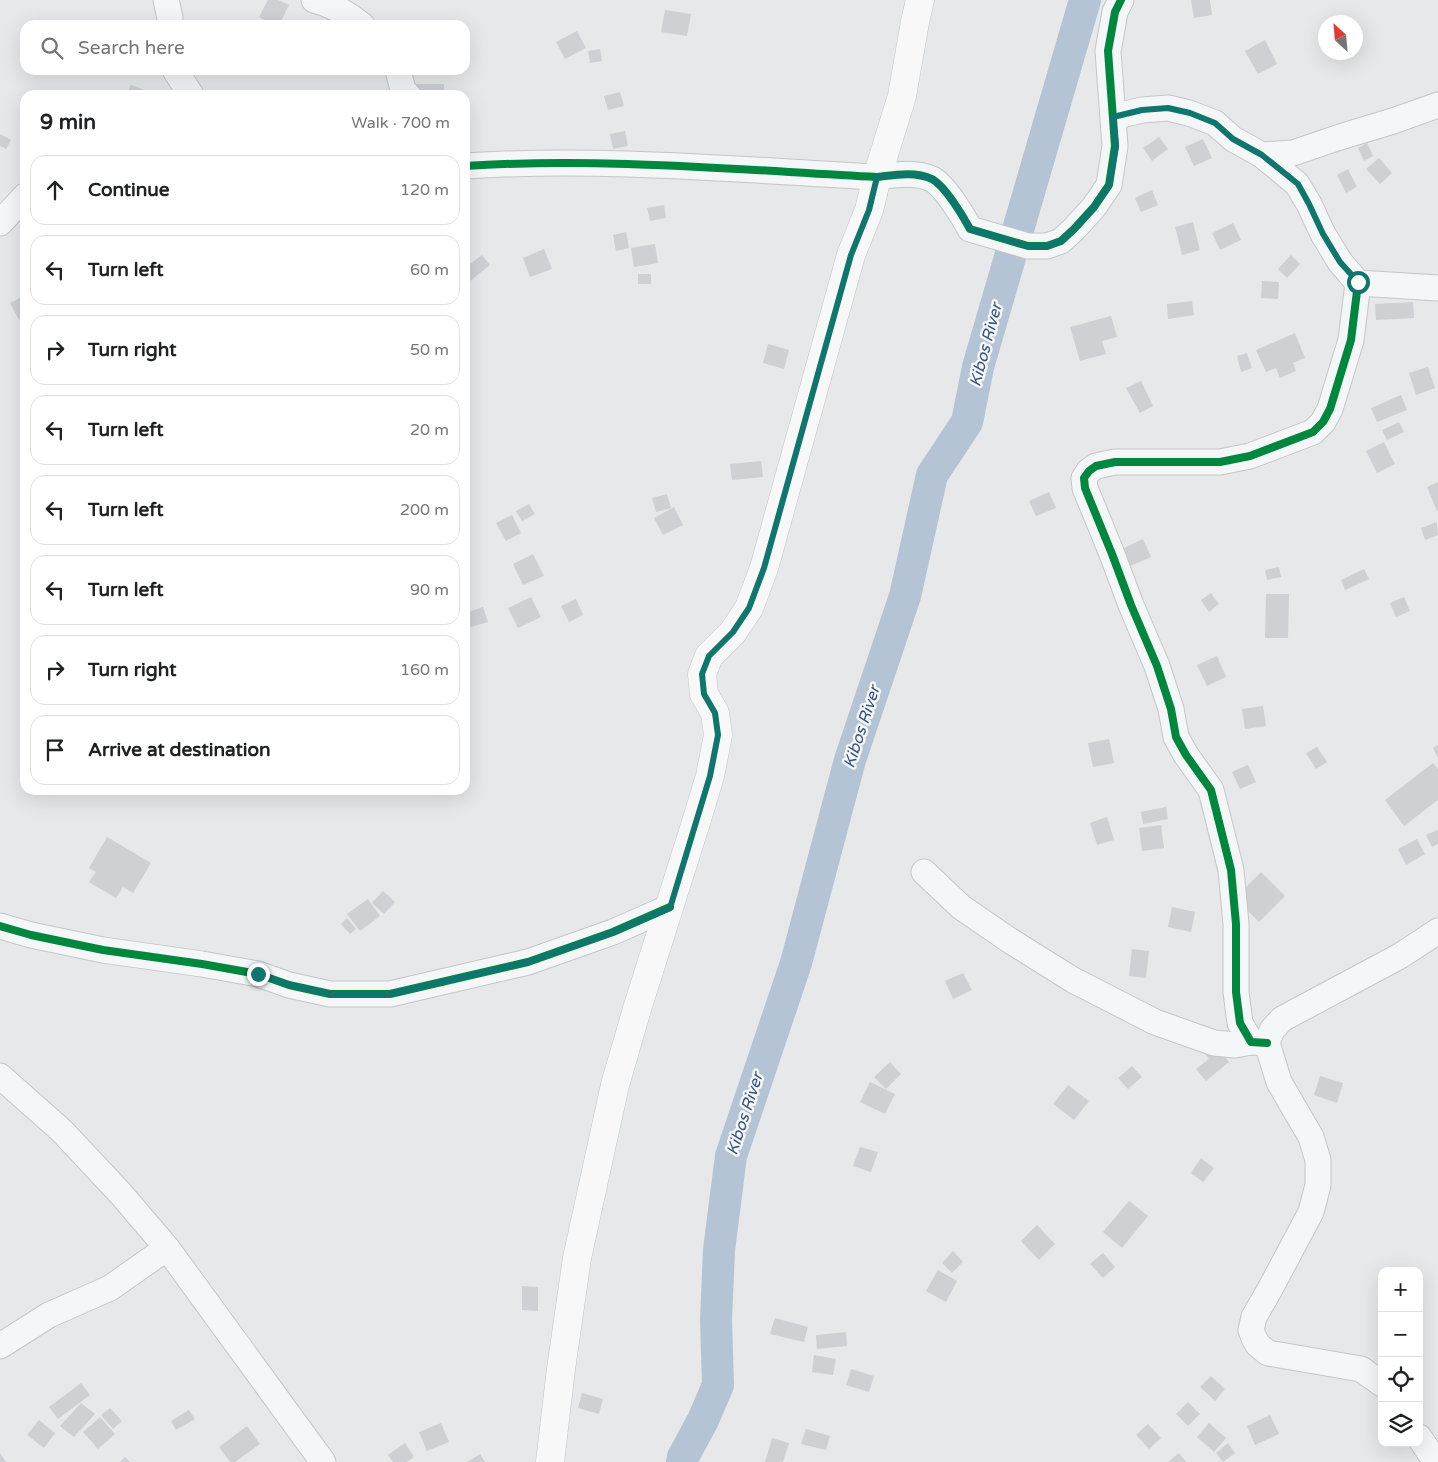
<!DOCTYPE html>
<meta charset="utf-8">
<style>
body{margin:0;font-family:"Varela Round",sans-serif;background:#f6f6f6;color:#202124}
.controls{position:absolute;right:15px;bottom:15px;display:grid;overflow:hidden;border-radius:10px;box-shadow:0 5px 20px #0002}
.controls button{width:45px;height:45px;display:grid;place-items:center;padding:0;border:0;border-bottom:1px solid #e0e0e0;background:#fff;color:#202124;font:25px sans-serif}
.compass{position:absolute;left:1318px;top:15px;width:45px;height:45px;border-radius:50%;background:#fff;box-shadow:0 5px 20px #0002;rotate:334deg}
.stop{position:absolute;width:15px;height:15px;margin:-11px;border:4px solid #0f766e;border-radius:50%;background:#fff}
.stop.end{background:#0f766e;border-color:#fff;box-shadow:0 1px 5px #0008}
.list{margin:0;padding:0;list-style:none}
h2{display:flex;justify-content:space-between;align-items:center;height:65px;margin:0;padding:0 20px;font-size:21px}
h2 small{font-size:16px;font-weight:400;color:#757577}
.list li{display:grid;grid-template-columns:32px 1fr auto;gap:15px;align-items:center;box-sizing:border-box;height:70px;margin:0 10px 10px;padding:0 10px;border:1px solid #e0e0e0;border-radius:15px}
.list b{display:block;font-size:19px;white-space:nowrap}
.list em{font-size:16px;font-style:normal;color:#757577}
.icon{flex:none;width:28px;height:28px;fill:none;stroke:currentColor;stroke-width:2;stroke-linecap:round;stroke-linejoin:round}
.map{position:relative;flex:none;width:1438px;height:1462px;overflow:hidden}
.search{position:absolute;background:#fff;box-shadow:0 5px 20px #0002;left:20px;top:20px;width:450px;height:55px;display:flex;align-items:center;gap:12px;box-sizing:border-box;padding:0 18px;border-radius:15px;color:#757577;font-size:19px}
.panel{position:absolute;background:#fff;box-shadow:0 5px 20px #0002;left:20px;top:90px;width:450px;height:705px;border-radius:15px}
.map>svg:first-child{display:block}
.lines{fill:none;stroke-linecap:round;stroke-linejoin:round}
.river{stroke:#b4c4d5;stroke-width:32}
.building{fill:#ced0d3}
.minor-casing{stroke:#c4c6c8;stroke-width:27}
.major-casing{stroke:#c2c5c8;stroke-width:29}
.minor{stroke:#f5f6f7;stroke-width:25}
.major{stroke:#f8f8f8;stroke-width:28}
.cycleway-casing{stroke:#f4f6f9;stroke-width:11}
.cycleway{stroke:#00873e;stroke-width:8}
.route{stroke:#0f766e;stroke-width:6}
.labels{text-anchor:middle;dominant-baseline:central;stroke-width:5;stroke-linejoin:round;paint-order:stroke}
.water-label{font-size:16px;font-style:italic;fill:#34527a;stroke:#f4f6f9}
</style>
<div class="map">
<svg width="1438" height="1462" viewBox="0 0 1438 1462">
<rect width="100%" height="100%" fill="#e6e8ea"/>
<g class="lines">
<path class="river" d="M 682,1462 L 683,1457 L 703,1420 L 718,1385 L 716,1320 L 719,1250 L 731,1156 L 796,963 L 850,760 L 905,596 L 932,475 L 967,422 L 978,367 L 1085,0"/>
</g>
<g class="building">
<path d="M 268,0 L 278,0 L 289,5 L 279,25 L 274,25 L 259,17 Z"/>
<path d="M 1191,0 L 1210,0 L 1212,15 L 1194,18 Z"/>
<path d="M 665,10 L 691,14 L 687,36 L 661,32 Z"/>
<path d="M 577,31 L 586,48 L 565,59 L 556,42 Z"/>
<path d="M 1265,40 L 1277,64 L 1258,74 L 1245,51 Z"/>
<path d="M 600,49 L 602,61 L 590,63 L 588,51 Z"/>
<rect x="417" y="84" width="27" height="11"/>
<path d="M 131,85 L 144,90 L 141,95 L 126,95 Z"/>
<path d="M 620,92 L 624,106 L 608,110 L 604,96 Z"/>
<path d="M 625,131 L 628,146 L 613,149 L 610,134 Z"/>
<path d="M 0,134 L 11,140 L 6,149 L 0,146 Z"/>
<path d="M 1159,137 L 1168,149 L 1152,161 L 1143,148 Z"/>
<path d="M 1203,139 L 1212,158 L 1194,166 L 1185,147 Z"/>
<path d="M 1367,143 L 1373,156 L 1364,161 L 1358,148 Z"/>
<path d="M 1379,158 L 1392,173 L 1380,184 L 1366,169 Z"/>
<path d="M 1348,169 L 1357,187 L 1346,193 L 1337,175 Z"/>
<path d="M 1152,190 L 1158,205 L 1141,212 L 1135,198 Z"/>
<path d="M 664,205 L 666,218 L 650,221 L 647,208 Z"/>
<path d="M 1193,222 L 1200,250 L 1182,255 L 1175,227 Z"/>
<path d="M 1233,223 L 1241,240 L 1220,250 L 1212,233 Z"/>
<path d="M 626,232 L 629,248 L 616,251 L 613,235 Z"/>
<path d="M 655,244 L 658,263 L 634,267 L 631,248 Z"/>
<path d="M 544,249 L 552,269 L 530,277 L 523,258 Z"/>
<path d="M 482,255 L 490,265 L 465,285 L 465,268 Z"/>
<path d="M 1291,255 L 1300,264 L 1287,278 L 1278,269 Z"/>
<rect x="638" y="274" width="13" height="10"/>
<path d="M 1262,281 L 1279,282 L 1278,299 L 1261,298 Z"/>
<path d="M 25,295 L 25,316 L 19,320 L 10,303 Z"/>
<path d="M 1192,301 L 1194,315 L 1168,319 L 1167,304 Z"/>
<path d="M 1413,302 L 1414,318 L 1376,320 L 1375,304 Z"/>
<path d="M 1111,316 L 1117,337 L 1102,341 L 1106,354 L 1080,361 L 1070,327 Z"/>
<path d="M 1295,333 L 1305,358 L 1293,363 L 1296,371 L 1280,378 L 1276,368 L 1266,372 L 1256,350 Z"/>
<path d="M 768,344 L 789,350 L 784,369 L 763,363 Z"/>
<path d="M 1247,353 L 1252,368 L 1241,372 L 1237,356 Z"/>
<path d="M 1428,367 L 1435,388 L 1416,395 L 1409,373 Z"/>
<path d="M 1141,381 L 1153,406 L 1140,413 L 1126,388 Z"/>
<path d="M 1401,395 L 1407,410 L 1377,422 L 1371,408 Z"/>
<path d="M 1399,422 L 1404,432 L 1387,440 L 1382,430 Z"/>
<path d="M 1384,442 L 1395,464 L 1377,473 L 1366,451 Z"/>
<path d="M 761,461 L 763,477 L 732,480 L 730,464 Z"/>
<path d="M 1438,482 L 1438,510 L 1437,511 L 1427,487 Z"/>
<path d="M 1049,492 L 1056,508 L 1036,516 L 1029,501 Z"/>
<path d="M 667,494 L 671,508 L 656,512 L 652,498 Z"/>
<path d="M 529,504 L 535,514 L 522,521 L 516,511 Z"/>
<path d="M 674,507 L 683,525 L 663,535 L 654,518 Z"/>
<path d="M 512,515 L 521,533 L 506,541 L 496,523 Z"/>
<path d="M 1437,522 L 1438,535 L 1425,540 L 1421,528 Z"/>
<path d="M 1143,539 L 1151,557 L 1128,567 L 1120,550 Z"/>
<path d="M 533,554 L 544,576 L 523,585 L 513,564 Z"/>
<path d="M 1279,567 L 1281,577 L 1267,580 L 1265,570 Z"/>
<path d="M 1364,569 L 1369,579 L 1345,590 L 1341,580 Z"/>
<path d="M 1211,593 L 1219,604 L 1209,612 L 1201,600 Z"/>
<path d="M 1266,594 L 1289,594 L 1288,638 L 1265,638 Z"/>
<path d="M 531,597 L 541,617 L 518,628 L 508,608 Z"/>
<path d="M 1404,597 L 1410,611 L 1396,617 L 1390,603 Z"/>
<path d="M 576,599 L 583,615 L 569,622 L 561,606 Z"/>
<path d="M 483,607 L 488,622 L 467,628 L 465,622 L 465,613 Z"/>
<path d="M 1217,656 L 1226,677 L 1207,686 L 1197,665 Z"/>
<path d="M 1263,706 L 1266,726 L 1245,729 L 1242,709 Z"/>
<path d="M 1109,739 L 1114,763 L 1093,767 L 1088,743 Z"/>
<path d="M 1438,745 L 1438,758 L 1433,748 Z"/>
<path d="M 1317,747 L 1327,762 L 1316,769 L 1306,753 Z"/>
<path d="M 1433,763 L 1438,769 L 1438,800 L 1404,826 L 1385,800 Z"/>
<path d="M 1248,765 L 1256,782 L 1240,789 L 1232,772 Z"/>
<path d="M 1166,807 L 1168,819 L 1143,824 L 1141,812 Z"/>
<path d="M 1107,817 L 1114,840 L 1097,845 L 1090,823 Z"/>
<path d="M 1161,825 L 1164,848 L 1142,851 L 1139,828 Z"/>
<path d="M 1438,830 L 1438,844 L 1432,847 L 1426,835 Z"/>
<path d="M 107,837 L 151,863 L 133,893 L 123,887 L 116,898 L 89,882 L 96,872 L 89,868 Z"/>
<path d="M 1417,839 L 1425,854 L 1406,865 L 1398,849 Z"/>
<path d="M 1261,872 L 1285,896 L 1259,922 L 1235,898 Z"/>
<path d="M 383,891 L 395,902 L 384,914 L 372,903 Z"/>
<path d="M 368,899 L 380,916 L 360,931 L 347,914 Z"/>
<path d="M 1172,907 L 1195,912 L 1191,932 L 1168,927 Z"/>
<path d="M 347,918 L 356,929 L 350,934 L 341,924 Z"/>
<path d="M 1132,949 L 1149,951 L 1146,978 L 1129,976 Z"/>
<path d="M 963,973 L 972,990 L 953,999 L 945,981 Z"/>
<path d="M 1211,1040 L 1229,1062 L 1206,1081 L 1196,1069 L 1209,1059 L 1200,1048 Z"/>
<path d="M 890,1062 L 901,1074 L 886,1089 L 874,1077 Z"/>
<path d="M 1132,1066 L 1142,1077 L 1128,1089 L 1118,1078 Z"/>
<path d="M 1320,1076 L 1343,1083 L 1337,1103 L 1314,1095 Z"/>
<path d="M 870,1082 L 895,1094 L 885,1114 L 860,1102 Z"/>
<path d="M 1068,1085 L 1089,1101 L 1074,1120 L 1053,1104 Z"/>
<path d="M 860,1147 L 878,1152 L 871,1172 L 853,1166 Z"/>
<path d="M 1201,1158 L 1214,1168 L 1203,1182 L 1191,1173 Z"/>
<path d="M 1129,1201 L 1148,1216 L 1122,1248 L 1103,1232 Z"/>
<path d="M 1037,1225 L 1055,1244 L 1039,1260 L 1021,1241 Z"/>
<path d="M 953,1251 L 963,1262 L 952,1273 L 942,1263 Z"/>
<path d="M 1103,1253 L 1115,1267 L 1103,1278 L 1090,1264 Z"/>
<path d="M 938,1270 L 957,1281 L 946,1302 L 926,1291 Z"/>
<path d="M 522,1286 L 538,1287 L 538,1311 L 522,1310 Z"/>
<path d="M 775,1318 L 808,1327 L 804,1342 L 770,1334 Z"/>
<path d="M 846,1332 L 847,1346 L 817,1349 L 816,1335 Z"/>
<path d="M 814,1355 L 836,1359 L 833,1375 L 812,1372 Z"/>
<path d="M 851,1369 L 874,1376 L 869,1392 L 846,1385 Z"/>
<path d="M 1211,1376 L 1225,1389 L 1215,1401 L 1200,1387 Z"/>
<path d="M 81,1383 L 90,1395 L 58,1419 L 49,1407 Z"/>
<path d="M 582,1393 L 603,1399 L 599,1414 L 578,1408 Z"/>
<path d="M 1188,1402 L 1200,1414 L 1188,1426 L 1176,1414 Z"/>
<path d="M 81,1403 L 95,1414 L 74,1437 L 60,1426 Z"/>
<path d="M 110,1408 L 122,1421 L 113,1429 L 101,1415 Z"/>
<path d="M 189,1410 L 195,1419 L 176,1430 L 171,1421 Z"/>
<path d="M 1270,1415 L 1279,1434 L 1255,1445 L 1247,1426 Z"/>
<path d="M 100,1417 L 115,1434 L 98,1449 L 83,1432 Z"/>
<path d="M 39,1420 L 55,1433 L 44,1448 L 27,1435 Z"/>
<path d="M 441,1423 L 449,1442 L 427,1451 L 419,1432 Z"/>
<path d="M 1209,1423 L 1226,1438 L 1214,1452 L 1197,1437 Z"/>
<path d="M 1148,1424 L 1161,1438 L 1149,1449 L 1136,1435 Z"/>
<path d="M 247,1426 L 260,1444 L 235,1462 L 230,1462 L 219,1447 Z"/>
<path d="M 806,1429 L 830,1436 L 826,1450 L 801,1444 Z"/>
<path d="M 772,1438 L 789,1443 L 783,1462 L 765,1462 Z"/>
<path d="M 405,1443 L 414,1457 L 407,1462 L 393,1462 L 388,1455 Z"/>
<path d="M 1228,1443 L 1235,1453 L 1223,1462 L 1216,1453 Z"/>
<path d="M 0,1453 L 6,1462 L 0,1462 Z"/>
<path d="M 1179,1453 L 1186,1462 L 1168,1462 Z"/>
<path d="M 480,1454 L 485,1462 L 467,1462 Z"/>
<path d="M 125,1457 L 130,1462 L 120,1462 Z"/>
</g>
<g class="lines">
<g class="minor-casing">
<g id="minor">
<path d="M 166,0 L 170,18 L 169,25"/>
<path d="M 314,0 C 331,4 348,14 362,25"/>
<path d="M 175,70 L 191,95"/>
<path d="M 398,70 L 403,90 L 408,95"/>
<path d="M 1113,117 L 1142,110 L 1168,108 L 1189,113 L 1215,123 L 1233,139 L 1262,155 L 1297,184 L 1309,204 L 1323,234 L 1340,262 L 1358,283 L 1438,288"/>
<path d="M 1262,155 L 1293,153 L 1340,137 L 1393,121 L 1438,105"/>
<path d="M 465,166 C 602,157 740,170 877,177 C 894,175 915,171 932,179 C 945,186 963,216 970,229 L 1028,246 L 1047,246 L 1061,241 L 1074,229 L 1094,207 L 1109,185 L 1115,146 L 1108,51 L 1115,12 L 1121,0"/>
<path d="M 0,223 L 25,196"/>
<path d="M 924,872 L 961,907 L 1009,940 L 1073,980 L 1155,1022 L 1214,1043 L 1235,1045 L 1251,1042"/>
<path d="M 0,926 L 31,935 L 103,950 L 202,964 L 258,974 L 289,985 L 330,994 L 390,994 L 528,962 L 613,932 L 670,907"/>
<path d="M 1267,1043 L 1251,1042 L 1240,1023 L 1236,992 L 1236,924 L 1231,870 L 1211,790 L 1186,755 L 1176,737 L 1171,709 L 1157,666 L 1131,605 L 1112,554 L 1085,488 L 1084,478 L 1089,471 L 1096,466 L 1115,462 L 1220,462 L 1250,456 L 1313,432 L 1323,422 L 1330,409 L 1351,340 L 1358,283"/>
<path d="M 0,1076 L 62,1131 L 121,1194 L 167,1248 L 323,1462"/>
<path d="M 0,1346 L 49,1315 L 110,1288 L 167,1248"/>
<path d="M 1382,1384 L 1361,1369 L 1268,1353 L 1258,1345 L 1254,1338 L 1251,1330 L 1254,1317 L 1270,1289 L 1311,1212 L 1318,1185 L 1318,1160 L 1311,1137 L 1279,1082 L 1267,1043 L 1272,1030 L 1282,1019 L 1400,956 L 1438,931"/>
<path d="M 1419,1437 L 1436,1462"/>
</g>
</g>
<g class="major-casing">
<path id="major" d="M 550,1462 L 561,1369 L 577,1258 L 615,1085 L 637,1009 L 698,816 L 710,776 L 718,735 L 715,713 L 704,694 L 702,674 L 709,656 L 733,632 L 749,608 L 764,568 L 851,255 L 869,210 L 877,177 L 902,96 L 915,22 L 920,0"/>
</g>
<use href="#minor" class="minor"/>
<use href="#major" class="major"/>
<g class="cycleway-casing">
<g id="cycleway">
<path d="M 465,166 C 602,157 740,170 877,177 C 894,175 915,171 932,179 C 945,186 963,216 970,229 L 1028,246 L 1047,246 L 1061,241 L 1074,229 L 1094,207 L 1109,185 L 1115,146 L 1108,51 L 1115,12 L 1121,0"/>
<path d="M 0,926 L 31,935 L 103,950 L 202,964 L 258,974 L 289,985 L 330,994 L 390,994 L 528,962 L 613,932 L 670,907"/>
<path d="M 1267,1043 L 1251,1042 L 1240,1023 L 1236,992 L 1236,924 L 1231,870 L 1211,790 L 1186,755 L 1176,737 L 1171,709 L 1157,666 L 1131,605 L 1112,554 L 1085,488 L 1084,478 L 1089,471 L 1096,466 L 1115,462 L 1220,462 L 1250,456 L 1313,432 L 1323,422 L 1330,409 L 1351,340 L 1358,283"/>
</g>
</g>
<use href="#cycleway" class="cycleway"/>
</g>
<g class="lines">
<path class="route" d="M 258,974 L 289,985 L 330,994 L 390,994 L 528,962 L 613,932 L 670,908 L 710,776 L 718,735 L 715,713 L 704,694 L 702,674 L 709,656 L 733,632 L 749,608 L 764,568 L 851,255 L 869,210 L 877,177 C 894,175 915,172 932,179 C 944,186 963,216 970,229 L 1028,246 L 1047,246 L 1061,241 L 1074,229 L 1094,207 L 1109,185 L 1116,146 L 1113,117 L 1142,110 L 1168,108 L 1190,113 L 1215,123 L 1233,139 L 1262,155 L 1298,184 L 1309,204 L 1323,234 L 1340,262 L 1358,282"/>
</g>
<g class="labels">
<g class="water-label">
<text transform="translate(986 345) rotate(-75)">Kibos River</text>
<text transform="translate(862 727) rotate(-72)">Kibos River</text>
<text transform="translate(745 1114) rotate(-72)">Kibos River</text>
</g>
</g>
</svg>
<div class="controls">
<button>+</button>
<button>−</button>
<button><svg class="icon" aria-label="locate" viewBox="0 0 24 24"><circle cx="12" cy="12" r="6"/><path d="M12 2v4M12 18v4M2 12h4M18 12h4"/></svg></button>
<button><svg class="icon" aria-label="layers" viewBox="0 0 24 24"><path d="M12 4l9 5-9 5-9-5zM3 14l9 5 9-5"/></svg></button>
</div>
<svg class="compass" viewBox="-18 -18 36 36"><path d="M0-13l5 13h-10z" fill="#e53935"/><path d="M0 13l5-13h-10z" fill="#757577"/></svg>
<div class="stop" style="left:1358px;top:282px"></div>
<div class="stop end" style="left:258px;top:974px"></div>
<div class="search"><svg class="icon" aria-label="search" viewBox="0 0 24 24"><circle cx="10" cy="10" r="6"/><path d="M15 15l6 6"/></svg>Search here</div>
<section class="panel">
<h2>9 min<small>Walk · 700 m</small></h2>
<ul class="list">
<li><svg class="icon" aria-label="ahead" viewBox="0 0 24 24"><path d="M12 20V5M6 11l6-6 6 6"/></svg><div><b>Continue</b></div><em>120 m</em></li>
<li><svg class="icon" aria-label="left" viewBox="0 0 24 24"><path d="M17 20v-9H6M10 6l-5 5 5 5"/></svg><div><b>Turn left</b></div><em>60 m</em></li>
<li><svg class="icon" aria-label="right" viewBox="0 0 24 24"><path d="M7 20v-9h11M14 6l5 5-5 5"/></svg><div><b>Turn right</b></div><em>50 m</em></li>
<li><svg class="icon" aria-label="left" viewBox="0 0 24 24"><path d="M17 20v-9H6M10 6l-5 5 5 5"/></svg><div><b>Turn left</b></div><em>20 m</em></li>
<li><svg class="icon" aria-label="left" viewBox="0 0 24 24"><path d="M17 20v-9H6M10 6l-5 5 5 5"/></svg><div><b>Turn left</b></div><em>200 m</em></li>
<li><svg class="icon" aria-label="left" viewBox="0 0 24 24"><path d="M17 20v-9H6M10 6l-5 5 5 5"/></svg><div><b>Turn left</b></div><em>90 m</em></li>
<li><svg class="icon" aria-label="right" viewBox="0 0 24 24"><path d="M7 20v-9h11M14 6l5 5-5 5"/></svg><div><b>Turn right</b></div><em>160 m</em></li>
<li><svg class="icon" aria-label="arrive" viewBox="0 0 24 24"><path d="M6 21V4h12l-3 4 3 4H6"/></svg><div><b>Arrive at destination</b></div></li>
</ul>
</section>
</div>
